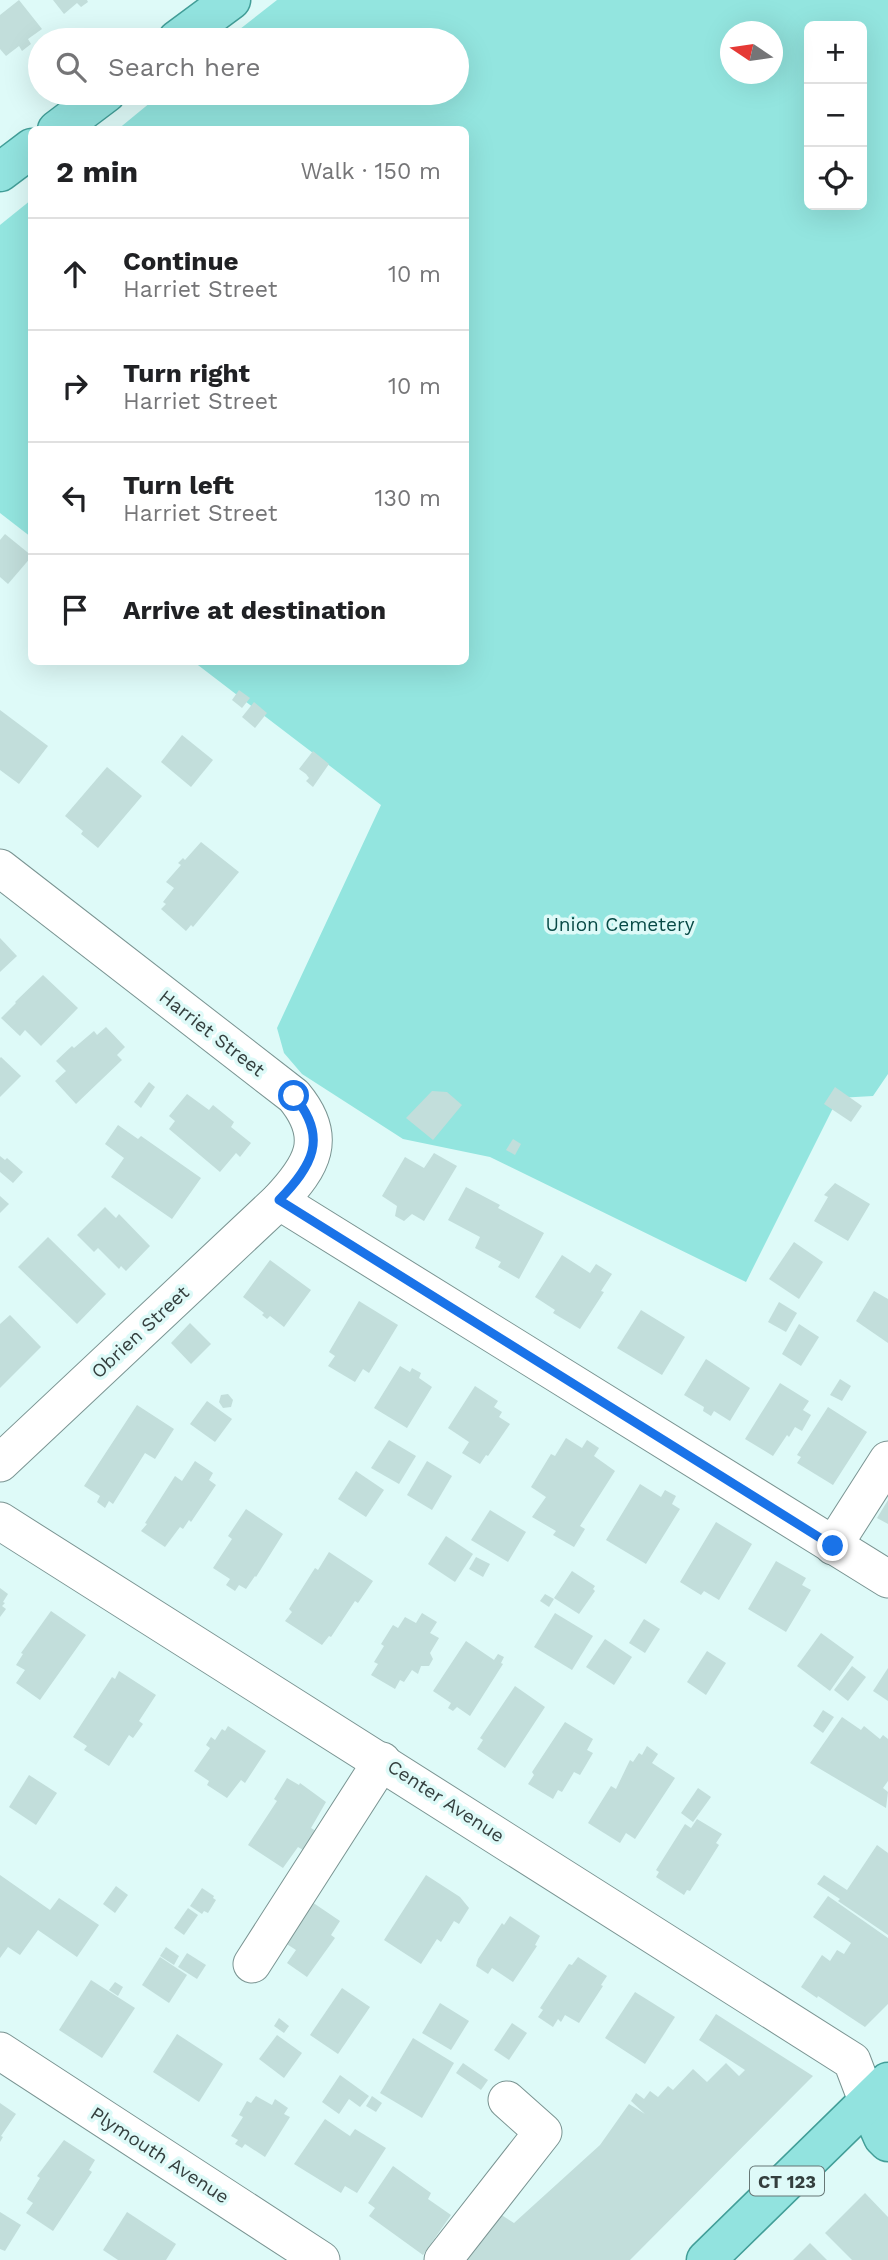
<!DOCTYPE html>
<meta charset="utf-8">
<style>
body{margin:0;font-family:"Work Sans",sans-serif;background:#f6f6f6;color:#202124}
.controls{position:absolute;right:21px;top:21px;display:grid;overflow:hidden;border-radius:10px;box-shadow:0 7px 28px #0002}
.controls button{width:63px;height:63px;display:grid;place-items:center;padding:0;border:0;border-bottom:2px solid #e0e0e0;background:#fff;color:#202124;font:35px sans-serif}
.compass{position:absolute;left:720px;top:21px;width:63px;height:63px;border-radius:50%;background:#fff;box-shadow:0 7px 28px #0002;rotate:283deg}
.stop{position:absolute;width:21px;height:21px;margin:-16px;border:5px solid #1a73e8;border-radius:50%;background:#fff}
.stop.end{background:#1a73e8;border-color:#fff;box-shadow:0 2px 7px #0008}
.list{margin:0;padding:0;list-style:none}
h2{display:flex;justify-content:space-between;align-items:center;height:91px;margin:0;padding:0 28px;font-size:30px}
h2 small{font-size:23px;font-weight:400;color:#757577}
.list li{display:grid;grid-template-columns:46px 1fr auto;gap:21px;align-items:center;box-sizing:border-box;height:112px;padding:0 28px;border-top:2px solid #e0e0e0}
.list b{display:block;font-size:26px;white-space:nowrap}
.list p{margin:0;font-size:23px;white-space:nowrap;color:#757577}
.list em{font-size:23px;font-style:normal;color:#757577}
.icon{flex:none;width:38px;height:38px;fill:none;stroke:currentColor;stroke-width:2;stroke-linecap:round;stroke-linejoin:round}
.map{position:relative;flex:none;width:888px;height:2260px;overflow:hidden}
.search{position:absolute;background:#fff;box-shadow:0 7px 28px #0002;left:28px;top:28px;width:441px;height:77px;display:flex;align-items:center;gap:18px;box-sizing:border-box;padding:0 24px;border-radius:38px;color:#757577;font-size:26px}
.panel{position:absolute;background:#fff;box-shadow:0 7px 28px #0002;left:28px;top:126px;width:441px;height:539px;border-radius:10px}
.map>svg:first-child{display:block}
.green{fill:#93e5df;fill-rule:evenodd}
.building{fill:#c2dedb}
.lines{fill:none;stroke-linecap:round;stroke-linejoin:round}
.minor-casing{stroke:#7a9492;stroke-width:39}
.major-casing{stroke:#429e98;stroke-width:41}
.minor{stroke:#fff;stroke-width:37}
.major{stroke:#92e3df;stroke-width:38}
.route{stroke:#1a73e8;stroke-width:9}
.labels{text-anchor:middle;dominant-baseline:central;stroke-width:7;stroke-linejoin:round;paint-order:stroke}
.shield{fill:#defaf8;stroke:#677776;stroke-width:2}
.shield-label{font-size:18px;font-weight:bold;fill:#343f3e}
.park-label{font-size:19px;fill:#084a46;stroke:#defaf8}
.street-label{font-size:19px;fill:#343f3e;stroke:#defaf8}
</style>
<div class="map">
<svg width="888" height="2260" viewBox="0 0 888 2260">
<rect width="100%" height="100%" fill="#defaf8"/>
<g class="green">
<path d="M 277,0 L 888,0 L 888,1074 L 873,1096 L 838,1098 L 746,1282 L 490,1157 L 403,1139 L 302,1074 L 284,1053 L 277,1028 L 381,805 L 194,662 L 466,662 L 466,130 L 117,130 L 162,93 L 457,93 L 457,40 L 226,40 ZM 809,26 L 862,26 L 862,205 L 809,205 ZM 730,32 L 772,32 L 772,74 L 730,74 Z"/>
<path d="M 31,200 L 31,537 L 0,513 L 0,225 Z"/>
</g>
<g class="building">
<path d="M 19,0 L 42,29 L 28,39 L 31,44 L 22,51 L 19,46 L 6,56 L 0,49 L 0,15 Z"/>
<path d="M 53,0 L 87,0 L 88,2 L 81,7 L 77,3 L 64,14 Z"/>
<path d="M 5,534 L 32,556 L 8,584 L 0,577 L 0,540 Z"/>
<path d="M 239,690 L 250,698 L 242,708 L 232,700 Z"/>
<path d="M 254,702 L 267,713 L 255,728 L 242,717 Z"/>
<path d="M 0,710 L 48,746 L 19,784 L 0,770 Z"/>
<path d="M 182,735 L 213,760 L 191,787 L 161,762 Z"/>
<path d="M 313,751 L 329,764 L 313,787 L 306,781 L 309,778 L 306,774 L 299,769 Z"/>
<path d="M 107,767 L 142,796 L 98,848 L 81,834 L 83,831 L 65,816 Z"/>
<path d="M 201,842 L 239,872 L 193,927 L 191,925 L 186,931 L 161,909 L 166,904 L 163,902 L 174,888 L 166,882 L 181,865 L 178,863 L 183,858 L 185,860 Z"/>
<path d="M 0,938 L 17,956 L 0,972 Z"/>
<path d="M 43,975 L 78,1008 L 41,1046 L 25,1030 L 20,1036 L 1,1018 L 16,1003 L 15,1002 Z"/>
<path d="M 106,1027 L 125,1047 L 117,1055 L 122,1060 L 76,1104 L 55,1081 L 66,1071 L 56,1061 L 72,1046 L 74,1048 L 94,1031 L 97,1035 Z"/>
<path d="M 1,1057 L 21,1076 L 0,1097 L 0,1058 Z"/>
<path d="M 149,1082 L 155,1087 L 141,1108 L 134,1102 Z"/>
<path d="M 835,1087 L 862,1106 L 851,1122 L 824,1104 Z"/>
<path d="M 432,1091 L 447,1092 L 462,1105 L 433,1140 L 406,1118 Z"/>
<path d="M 187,1094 L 209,1110 L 213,1105 L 234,1122 L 231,1127 L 251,1143 L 240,1157 L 236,1153 L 220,1172 L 169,1129 L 175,1121 L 169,1116 Z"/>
<path d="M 118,1125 L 138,1139 L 141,1136 L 201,1178 L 172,1219 L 111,1177 L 124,1158 L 105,1144 Z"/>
<path d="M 513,1139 L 521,1144 L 515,1155 L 506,1150 Z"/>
<path d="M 434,1153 L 457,1166 L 424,1221 L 412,1214 L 404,1221 L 395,1216 L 397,1206 L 382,1196 L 405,1157 L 424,1168 Z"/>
<path d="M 0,1156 L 5,1160 L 7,1158 L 23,1172 L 13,1183 L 0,1172 Z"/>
<path d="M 835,1183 L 870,1204 L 848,1241 L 814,1221 L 828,1197 L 824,1195 Z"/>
<path d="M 466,1187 L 500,1205 L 498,1208 L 544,1233 L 519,1279 L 498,1267 L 501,1262 L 475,1248 L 480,1237 L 448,1220 Z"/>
<path d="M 0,1196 L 9,1204 L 0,1213 Z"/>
<path d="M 105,1207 L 116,1218 L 119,1214 L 150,1246 L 126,1271 L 121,1266 L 119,1269 L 98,1248 L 94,1252 L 77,1235 Z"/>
<path d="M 48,1237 L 106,1294 L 77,1324 L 18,1267 Z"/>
<path d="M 794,1242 L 823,1262 L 799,1299 L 769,1279 Z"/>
<path d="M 562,1255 L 590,1273 L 596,1264 L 612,1274 L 601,1291 L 604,1292 L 580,1329 L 553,1313 L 555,1310 L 535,1297 Z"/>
<path d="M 270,1260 L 311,1290 L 284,1327 L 270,1316 L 267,1319 L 262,1315 L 264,1313 L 243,1297 Z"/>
<path d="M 874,1291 L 888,1299 L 888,1343 L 856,1321 Z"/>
<path d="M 359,1301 L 398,1325 L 369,1373 L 363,1369 L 355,1382 L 328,1366 L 335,1356 L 329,1352 Z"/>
<path d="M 779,1302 L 797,1313 L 786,1332 L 768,1322 Z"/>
<path d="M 641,1310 L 685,1337 L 662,1375 L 617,1348 Z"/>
<path d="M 10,1315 L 41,1347 L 0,1388 L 0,1324 Z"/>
<path d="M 190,1323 L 211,1344 L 191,1364 L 171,1343 Z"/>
<path d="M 799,1324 L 819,1337 L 801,1366 L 782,1354 Z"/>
<path d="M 706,1359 L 750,1388 L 730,1421 L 714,1411 L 711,1416 L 703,1411 L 704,1407 L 684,1395 Z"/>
<path d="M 400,1366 L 410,1372 L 412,1368 L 421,1373 L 419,1378 L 432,1387 L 407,1428 L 374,1408 Z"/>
<path d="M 840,1379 L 851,1386 L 842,1401 L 830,1395 Z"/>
<path d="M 780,1383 L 809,1401 L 803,1410 L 811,1415 L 802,1431 L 795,1427 L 789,1437 L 787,1435 L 773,1456 L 745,1439 Z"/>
<path d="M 475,1386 L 498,1401 L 494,1407 L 502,1412 L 499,1417 L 510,1424 L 488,1456 L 486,1455 L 480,1464 L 462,1453 L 469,1442 L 448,1428 Z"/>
<path d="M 228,1394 L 233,1400 L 231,1407 L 223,1408 L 219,1402 L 221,1395 Z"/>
<path d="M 207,1401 L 232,1419 L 215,1442 L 190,1424 Z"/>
<path d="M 137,1405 L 174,1429 L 155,1459 L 145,1453 L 113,1504 L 109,1501 L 105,1508 L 97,1502 L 100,1496 L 84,1486 Z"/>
<path d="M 828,1407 L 867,1432 L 833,1485 L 797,1463 L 801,1457 L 797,1455 Z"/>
<path d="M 566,1438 L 582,1448 L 587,1440 L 599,1448 L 594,1456 L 615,1471 L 580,1526 L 585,1529 L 574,1547 L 553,1535 L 556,1531 L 532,1517 L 546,1497 L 531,1487 L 551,1454 L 555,1456 Z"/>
<path d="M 389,1440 L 416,1456 L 399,1484 L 371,1468 Z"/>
<path d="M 195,1461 L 213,1473 L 209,1480 L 216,1485 L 191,1522 L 189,1520 L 183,1529 L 180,1527 L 165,1547 L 141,1531 L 147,1524 L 145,1523 L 175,1476 L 182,1481 Z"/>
<path d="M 427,1461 L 452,1476 L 432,1510 L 407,1495 Z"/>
<path d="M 356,1471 L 384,1490 L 366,1517 L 338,1499 Z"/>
<path d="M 640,1484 L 661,1497 L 665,1490 L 676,1496 L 672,1504 L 680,1509 L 646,1564 L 606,1540 Z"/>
<path d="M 888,1500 L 888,1524 L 877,1518 Z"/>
<path d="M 246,1509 L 283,1534 L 256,1577 L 255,1576 L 246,1589 L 239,1585 L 235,1591 L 226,1585 L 230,1579 L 213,1568 L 232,1539 L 228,1536 Z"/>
<path d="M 490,1510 L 526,1532 L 508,1562 L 471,1540 Z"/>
<path d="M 716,1522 L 752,1544 L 719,1600 L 704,1591 L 701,1595 L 680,1582 Z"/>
<path d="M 446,1536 L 473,1554 L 455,1582 L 428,1564 Z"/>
<path d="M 329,1552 L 373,1581 L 358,1603 L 355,1601 L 331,1637 L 329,1636 L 322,1645 L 285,1621 L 292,1612 L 289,1609 L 315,1568 L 318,1570 Z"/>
<path d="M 476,1557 L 490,1564 L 483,1577 L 469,1569 Z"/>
<path d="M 776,1561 L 806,1578 L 802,1585 L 811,1590 L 786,1632 L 748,1609 Z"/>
<path d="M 572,1571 L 595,1586 L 593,1589 L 595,1591 L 579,1614 L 554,1598 Z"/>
<path d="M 0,1588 L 8,1594 L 3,1602 L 5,1603 L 2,1606 L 6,1609 L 0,1617 Z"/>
<path d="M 545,1594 L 554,1599 L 549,1607 L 540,1601 Z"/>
<path d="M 51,1611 L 86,1635 L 40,1700 L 16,1683 L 25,1670 L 16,1665 L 23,1654 L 21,1653 Z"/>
<path d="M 422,1613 L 437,1622 L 430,1633 L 439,1638 L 430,1653 L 433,1659 L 429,1666 L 421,1666 L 418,1674 L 412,1670 L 404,1682 L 400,1680 L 395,1689 L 371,1675 L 378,1664 L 374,1662 L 384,1646 L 381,1644 L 393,1625 L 398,1628 L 405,1617 L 416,1623 Z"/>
<path d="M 555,1613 L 593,1636 L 572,1670 L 534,1647 Z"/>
<path d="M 644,1619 L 660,1629 L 645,1653 L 629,1643 Z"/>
<path d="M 821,1633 L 854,1657 L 830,1691 L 797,1666 Z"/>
<path d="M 605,1639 L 632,1657 L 614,1685 L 586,1667 Z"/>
<path d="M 466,1641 L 494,1660 L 498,1654 L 504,1657 L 501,1663 L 503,1664 L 470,1716 L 457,1707 L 453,1711 L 448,1708 L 451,1703 L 433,1691 Z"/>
<path d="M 707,1651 L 726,1663 L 706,1695 L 687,1682 Z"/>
<path d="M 852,1666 L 866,1677 L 848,1701 L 834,1690 Z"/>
<path d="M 888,1668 L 888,1701 L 873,1691 Z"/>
<path d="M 119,1671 L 156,1695 L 139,1721 L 143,1724 L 133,1738 L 129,1735 L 109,1766 L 84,1750 L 87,1746 L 73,1737 L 112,1677 L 115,1679 Z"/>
<path d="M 515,1686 L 545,1707 L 505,1768 L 477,1749 L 483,1740 L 480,1738 Z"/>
<path d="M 823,1710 L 834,1717 L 823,1733 L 813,1726 Z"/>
<path d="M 842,1717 L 861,1730 L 864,1726 L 880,1739 L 883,1735 L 888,1739 L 888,1781 L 883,1788 L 888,1792 L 886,1808 L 810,1763 Z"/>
<path d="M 565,1722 L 593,1739 L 587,1750 L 593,1753 L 580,1775 L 574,1772 L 562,1792 L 558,1790 L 553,1799 L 528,1784 L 534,1775 L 532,1772 Z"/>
<path d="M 228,1726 L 266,1751 L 245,1783 L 241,1780 L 227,1798 L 207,1785 L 209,1781 L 194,1771 L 210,1748 L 206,1745 L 211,1737 L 215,1740 L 222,1729 L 225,1731 Z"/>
<path d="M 647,1746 L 658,1754 L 652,1763 L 675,1778 L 635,1839 L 626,1833 L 620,1843 L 588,1823 L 611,1786 L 616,1789 L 630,1760 L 633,1762 L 639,1753 L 642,1755 Z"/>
<path d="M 29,1775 L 57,1793 L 36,1825 L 9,1807 Z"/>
<path d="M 287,1778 L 299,1785 L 300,1783 L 326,1802 L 311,1828 L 316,1831 L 303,1850 L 298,1847 L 283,1868 L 248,1845 L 277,1801 L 274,1799 Z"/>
<path d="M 698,1788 L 711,1797 L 693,1822 L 681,1813 Z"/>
<path d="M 697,1819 L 722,1834 L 716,1843 L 719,1845 L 690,1891 L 687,1890 L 684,1895 L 656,1877 L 659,1872 L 656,1870 L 685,1824 L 691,1828 Z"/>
<path d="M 877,1845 L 888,1853 L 888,1935 L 838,1901 L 840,1899 L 817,1884 L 824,1875 L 847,1890 Z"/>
<path d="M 0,1875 L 50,1910 L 59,1898 L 99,1925 L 77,1957 L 38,1930 L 20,1955 L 8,1947 L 0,1958 Z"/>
<path d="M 426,1875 L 460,1897 L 469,1908 L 459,1924 L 454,1921 L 441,1942 L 437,1939 L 421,1964 L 384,1940 Z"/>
<path d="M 116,1886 L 128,1895 L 115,1913 L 103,1904 Z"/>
<path d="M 202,1888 L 214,1896 L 213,1898 L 216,1900 L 208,1913 L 204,1911 L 202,1914 L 190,1906 Z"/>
<path d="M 828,1896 L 888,1938 L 888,2004 L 865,2027 L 818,1996 L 817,1998 L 801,1987 L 822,1955 L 830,1961 L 837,1950 L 844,1954 L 851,1943 L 813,1917 Z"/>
<path d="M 309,1900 L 340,1921 L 331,1935 L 335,1938 L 307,1977 L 287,1963 L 296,1950 L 279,1939 Z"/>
<path d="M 188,1908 L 198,1915 L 184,1935 L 174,1928 Z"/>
<path d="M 510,1916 L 540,1936 L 535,1945 L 537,1946 L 513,1982 L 492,1968 L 488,1974 L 476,1966 L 478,1959 L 502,1923 L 504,1925 Z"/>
<path d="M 166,1947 L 179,1956 L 174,1965 L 160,1956 Z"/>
<path d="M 187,1953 L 206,1965 L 197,1979 L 178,1967 Z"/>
<path d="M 160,1957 L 187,1975 L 169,2003 L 142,1985 Z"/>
<path d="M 578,1957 L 607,1976 L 601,1985 L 603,1986 L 579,2023 L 565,2015 L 561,2022 L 558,2019 L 553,2027 L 538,2017 L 543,2010 L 540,2008 L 569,1964 L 572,1965 Z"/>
<path d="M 91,1980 L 135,2008 L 102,2058 L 59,2030 Z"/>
<path d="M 115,1982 L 123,1987 L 118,1996 L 109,1990 Z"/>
<path d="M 342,1988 L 370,2007 L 338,2054 L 310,2035 Z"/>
<path d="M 635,1992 L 675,2017 L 645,2064 L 605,2038 Z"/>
<path d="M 440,2003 L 469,2021 L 451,2050 L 422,2033 Z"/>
<path d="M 716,2014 L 813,2076 L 630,2260 L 459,2260 L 500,2214 L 514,2223 L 600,2145 L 629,2104 L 645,2114 L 631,2101 L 636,2093 L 644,2099 L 650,2091 L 658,2097 L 668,2086 L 673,2090 L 693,2069 L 707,2082 L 726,2063 L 739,2076 L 745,2070 L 699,2040 Z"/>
<path d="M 279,2018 L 289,2026 L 284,2033 L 274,2026 Z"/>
<path d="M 512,2023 L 527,2033 L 509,2060 L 494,2050 Z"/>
<path d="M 177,2034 L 223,2064 L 199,2102 L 153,2072 Z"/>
<path d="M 277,2035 L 302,2053 L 284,2078 L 259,2059 Z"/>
<path d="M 413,2038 L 454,2063 L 422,2118 L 380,2093 Z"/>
<path d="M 463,2063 L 488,2080 L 481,2090 L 456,2073 Z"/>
<path d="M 340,2075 L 369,2096 L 360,2107 L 349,2099 L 339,2114 L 322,2102 Z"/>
<path d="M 256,2096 L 272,2105 L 275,2099 L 288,2108 L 284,2114 L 290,2117 L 265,2157 L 245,2144 L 242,2148 L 235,2144 L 238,2140 L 231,2136 L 243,2117 L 239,2115 L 247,2101 L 251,2103 Z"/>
<path d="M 372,2096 L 382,2103 L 376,2112 L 366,2106 Z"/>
<path d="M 0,2103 L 16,2114 L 1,2136 L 3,2137 L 0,2142 Z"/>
<path d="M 325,2119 L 350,2136 L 355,2129 L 386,2148 L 357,2193 L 345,2186 L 341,2193 L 294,2164 Z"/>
<path d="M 64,2140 L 95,2160 L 89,2170 L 92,2172 L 53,2231 L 26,2213 L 33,2203 L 27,2199 L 40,2178 L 37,2176 Z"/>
<path d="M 393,2166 L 431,2193 L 428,2199 L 451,2215 L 423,2255 L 369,2216 L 375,2208 L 368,2203 Z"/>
<path d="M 865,2193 L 888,2217 L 888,2260 L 852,2260 L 825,2233 Z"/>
<path d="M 0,2212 L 21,2225 L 5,2251 L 0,2249 Z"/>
<path d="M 127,2212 L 176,2244 L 166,2260 L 118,2260 L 103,2250 Z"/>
<path d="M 810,2243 L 827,2260 L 793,2260 Z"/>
</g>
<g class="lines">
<g class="minor-casing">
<g id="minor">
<path d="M 0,868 L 294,1096 C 329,1138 312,1166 279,1201 L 0,1463"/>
<path d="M 279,1201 L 888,1579"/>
<path d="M 0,1521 L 852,2061 L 868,2103"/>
<path d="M 833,1546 L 888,1460"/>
<path d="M 252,1964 L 382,1761"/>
<path d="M 0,2051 L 321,2260"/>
<path d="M 443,2260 L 543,2132 L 507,2100"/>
</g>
</g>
<g class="major-casing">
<g id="major">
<path d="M 177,40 L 231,0"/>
<path d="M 57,130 L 106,93"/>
<path d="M 0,172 L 32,148"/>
<path d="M 868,2103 L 883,2137 L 888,2142"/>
<path d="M 706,2260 L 888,2082"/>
</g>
</g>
<use href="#minor" class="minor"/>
<use href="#major" class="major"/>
</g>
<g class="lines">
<path class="route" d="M 294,1096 C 329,1138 312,1166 279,1200 L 833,1546"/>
</g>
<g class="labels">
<rect class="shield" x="750" y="2166.5" width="74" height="29" rx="5"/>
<g class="shield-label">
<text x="787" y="2181">CT 123</text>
</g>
<g class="park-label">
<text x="620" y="924">Union Cemetery</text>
</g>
<g class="street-label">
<text transform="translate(212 1033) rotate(38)">Harriet Street</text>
<text transform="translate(140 1332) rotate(-43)">Obrien Street</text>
<text transform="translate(446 1801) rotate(33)">Center Avenue</text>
<text transform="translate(160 2155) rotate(33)">Plymouth Avenue</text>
</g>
</g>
</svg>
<div class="controls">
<button>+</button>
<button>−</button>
<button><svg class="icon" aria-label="locate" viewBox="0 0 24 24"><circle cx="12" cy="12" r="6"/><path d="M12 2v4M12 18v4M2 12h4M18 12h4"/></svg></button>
</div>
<svg class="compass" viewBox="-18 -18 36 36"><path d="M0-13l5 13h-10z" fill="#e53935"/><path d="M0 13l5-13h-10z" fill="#757577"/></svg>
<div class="stop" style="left:294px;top:1096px"></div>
<div class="stop end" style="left:833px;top:1546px"></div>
<div class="search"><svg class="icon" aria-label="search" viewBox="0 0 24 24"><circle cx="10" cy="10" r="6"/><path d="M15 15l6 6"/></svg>Search here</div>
<section class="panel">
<h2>2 min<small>Walk · 150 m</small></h2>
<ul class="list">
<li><svg class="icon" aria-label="ahead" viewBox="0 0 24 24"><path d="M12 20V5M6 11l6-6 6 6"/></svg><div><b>Continue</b><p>Harriet Street</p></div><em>10 m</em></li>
<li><svg class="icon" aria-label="right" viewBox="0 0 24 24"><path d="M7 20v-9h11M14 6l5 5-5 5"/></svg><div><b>Turn right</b><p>Harriet Street</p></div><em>10 m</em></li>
<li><svg class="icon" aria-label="left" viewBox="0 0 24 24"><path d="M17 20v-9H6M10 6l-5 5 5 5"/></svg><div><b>Turn left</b><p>Harriet Street</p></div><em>130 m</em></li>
<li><svg class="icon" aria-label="arrive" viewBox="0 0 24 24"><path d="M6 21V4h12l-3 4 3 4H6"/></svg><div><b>Arrive at destination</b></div></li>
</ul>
</section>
</div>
